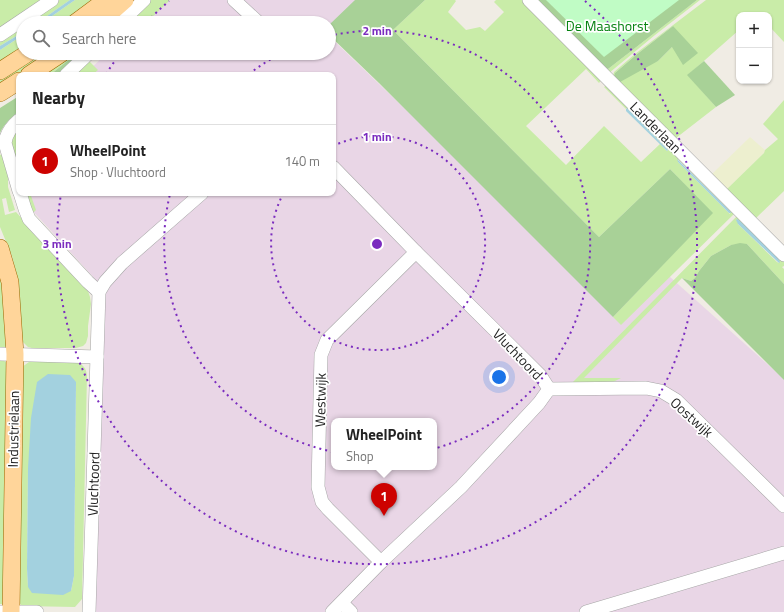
<!DOCTYPE html>
<meta charset="utf-8">
<style>
body{margin:0;font-family:"Titillium Web",sans-serif;background:#f6f6f6;color:#222}
.controls{position:absolute;right:12px;top:12px;display:grid;overflow:hidden;border-radius:8px;box-shadow:0 1px 3px #0004}
.controls button{width:36px;height:36px;display:grid;place-items:center;padding:0;border:0;border-bottom:1px solid #e0e0e0;background:#fff;color:#222;font:20px sans-serif}
.you{position:absolute;left:499px;top:377px;width:14px;height:14px;margin:-10px;border:3px solid #fff;border-radius:50%;background:#1a73e8;box-shadow:0 0 0 6px #1a73e833}
.badge{display:grid;place-items:center;width:26px;height:26px;border-radius:50%;background:#cd0200;color:#fff;font-size:13px;font-weight:700}
.pin{position:absolute;translate:-50% -33px;filter:drop-shadow(0 1px 2px #0008)}
.pin::after{content:'';position:absolute;top:21px;width:14px;height:12px;background:inherit;clip-path:polygon(0 0,100% 0,50% 100%)}
.popup{position:absolute;left:331px;top:418px;width:106px;height:52px;box-sizing:border-box;display:grid;place-content:center;border-radius:8px;background:#fff;filter:drop-shadow(0 1px 3px #0005);font-size:13px;white-space:nowrap;color:#767676}
.popup b{font-size:15px;color:#222}
.popup::after{content:'';position:absolute;left:50%;top:100%;margin-left:-8px;border:8px solid transparent;border-top-color:#fff}
.list{margin:0;padding:0;list-style:none}
h2{display:flex;justify-content:space-between;align-items:center;height:52px;margin:0;padding:0 16px;font-size:17px}
h2 small{font-size:13px;font-weight:400;color:#767676}
.list li{display:grid;grid-template-columns:26px 1fr auto;gap:12px;align-items:center;box-sizing:border-box;height:72px;padding:0 16px;border-top:1px solid #e0e0e0}
.list b{display:block;font-size:15px;white-space:nowrap}
.list p{margin:0;font-size:13px;white-space:nowrap;color:#767676}
.list em{font-size:13px;font-style:normal;color:#767676}
.icon{flex:none;width:22px;height:22px;fill:none;stroke:currentColor;stroke-width:2;stroke-linecap:round;stroke-linejoin:round}
.map{position:relative;flex:none;width:784px;height:612px;overflow:hidden}
.search{position:absolute;background:#fff;box-shadow:0 1px 3px #0004;left:16px;top:16px;width:320px;height:44px;display:flex;align-items:center;gap:10px;box-sizing:border-box;padding:0 14px;border-radius:22px;color:#767676;font-size:15px}
.panel{position:absolute;background:#fff;box-shadow:0 1px 3px #0004;left:16px;top:72px;width:320px;height:124px;border-radius:8px}
.map>svg:first-child{display:block}
.industrial{fill:#e9d6e6;fill-rule:evenodd}
.farmland{fill:#edefcf}
.grass{fill:#c9eca8;fill-rule:evenodd}
.forest{fill:#a8d197}
.park{fill:#c0fcc5}
.water{fill:#a3d1df}
.lines{fill:none;stroke-linecap:round;stroke-linejoin:round}
.minor-casing{stroke:#a6a6a6;stroke-width:14}
.major-casing{stroke:#996800;stroke-width:18}
.minor{stroke:#fff;stroke-width:13}
.major{stroke:#ffd59a;stroke-width:17}
.ring{fill:none;stroke:#7b2cbf;stroke-width:2;stroke-dasharray:2 4}
.labels{text-anchor:middle;dominant-baseline:central;stroke-width:3.5;stroke-linejoin:round;paint-order:stroke}
.park-label{font-size:14px;fill:#078312;stroke:#fff}
.street-label{font-size:14px;fill:#1f1f1f;stroke:#fff}
.centre{fill:#7b2cbf;stroke:#fff;stroke-width:2}
.ring-label{font-size:12px;text-anchor:middle;font-weight:bold;fill:#7b2cbf;stroke:#fff;stroke-width:3.5;stroke-linejoin:round;paint-order:stroke}
</style>
<div class="map">
<svg width="784" height="612" viewBox="0 0 784 612">
<rect width="100%" height="100%" fill="#f0ece4"/>
<g class="industrial">
<path d="M 160,0 L 356,0 L 329,27 L 329,23 L 137,23 Z"/>
<path d="M 329,36 L 606,301 L 660,268 L 784,379 L 784,612 L 86,612 L 94,364 L 96,280 L 30,208 L 26,193 L 333,193 L 333,75 L 84,75 L 107,53 L 329,53 ZM 334,421 L 434,421 L 434,467 L 334,467 Z"/>
</g>
<path class="farmland" d="M 750,137 L 765,150 L 764,153 L 727,189 L 712,174 Z"/>
<g class="grass">
<path d="M 0,0 L 47,0 L 0,31 Z"/>
<path d="M 57,0 L 70,0 L 37,23 L 23,23 L 23,32 L 0,46 L 0,38 Z"/>
<path d="M 75,0 L 100,0 L 68,23 L 42,23 Z"/>
<path d="M 149,0 L 170,0 L 146,23 L 125,23 Z"/>
<path d="M 425,0 L 455,0 L 456,1 L 448,12 L 466,30 L 480,27 L 485,31 L 504,12 L 494,2 L 496,0 L 525,0 L 603,78 L 599,83 L 586,69 L 526,126 L 566,165 L 604,126 L 641,162 L 660,144 L 667,151 L 668,150 L 627,108 L 626,109 L 604,87 L 607,85 L 736,212 L 621,325 L 613,317 L 712,213 L 670,169 L 599,237 L 393,30 ZM 678,159 L 730,211 L 730,214 L 678,162 Z"/>
<path d="M 537,0 L 608,69 L 697,0 L 700,0 L 655,35 L 609,73 Z"/>
<path d="M 706,0 L 784,0 L 784,42 L 769,26 L 769,15 L 759,15 L 757,13 L 755,15 L 739,15 L 739,30 L 688,75 L 716,107 L 676,138 L 674,138 L 612,80 L 614,72 L 635,54 ZM 673,26 L 672,47 L 658,61 L 615,73 L 636,55 Z"/>
<path d="M 23,35 L 23,48 L 0,62 L 0,50 Z"/>
<path d="M 44,53 L 57,53 L 0,89 L 0,80 Z"/>
<path d="M 66,53 L 77,53 L 50,75 L 40,75 Z"/>
<path d="M 89,61 L 98,70 L 92,75 L 71,75 Z"/>
<path d="M 784,100 L 784,191 L 756,218 L 727,189 L 764,153 L 765,150 L 778,139 L 763,124 Z"/>
<path d="M 19,126 L 19,143 L 16,146 L 19,155 L 19,175 L 10,140 Z"/>
<path d="M 3,153 L 8,173 L 8,187 L 15,210 L 9,212 L 6,198 L 2,199 L 5,215 L 16,212 L 84,286 L 88,291 L 90,297 L 91,304 L 88,326 L 88,336 L 86,343 L 83,346 L 76,348 L 32,348 L 28,347 L 22,341 L 19,292 L 16,272 L 12,256 L 0,227 L 0,155 Z"/>
<path d="M 25,193 L 30,193 L 36,210 L 32,214 Z"/>
<path d="M 738,215 L 784,258 L 784,266 L 782,267 L 784,269 L 784,284 L 747,244 L 731,245 L 711,256 L 699,271 L 695,278 L 691,281 L 682,278 L 584,378 L 621,378 L 609,384 L 571,384 ZM 738,220 L 778,258 L 779,260 L 779,263 L 777,262 L 738,224 Z"/>
<path d="M 0,264 L 8,345 L 5,347 L 0,348 Z"/>
<path d="M 0,360 L 3,360 L 8,364 L 3,604 L 0,604 Z"/>
<path d="M 33,361 L 76,362 C 83,364 86,368 87,375 L 82,599 L 75,607 L 22,606 L 16,599 L 22,367 L 29,362 ZM 76,382 L 74,576 L 71,591 L 28,587 L 27,569 L 28,468 Z"/>
</g>
<g class="forest">
<path d="M 355,0 L 425,0 L 393,30 L 599,237 L 670,169 L 713,213 L 613,317 L 379,83 L 329,35 L 329,25 Z"/>
<path d="M 537,0 L 697,0 L 608,69 L 602,67 Z"/>
<path d="M 673,26 L 698,53 L 683,65 L 672,47 L 658,61 L 620,82 L 614,77 L 615,73 L 636,55 Z"/>
<path d="M 77,53 L 80,53 L 57,75 L 50,75 Z"/>
<path d="M 704,61 L 735,95 L 716,107 L 687,75 Z"/>
<path d="M 19,96 L 19,111 C 11,118 4,124 0,133 L 0,108 Z"/>
<path d="M 740,243 L 747,244 L 784,284 L 784,380 L 682,278 L 691,281 L 695,278 L 699,271 L 711,256 L 731,245 Z"/>
</g>
<path class="park" d="M 546,0 L 679,0 L 604,57 Z"/>
<g class="water">
<path d="M 70,0 L 75,0 L 42,23 L 37,23 Z"/>
<path d="M 23,32 L 23,35 L 0,50 L 0,46 Z"/>
<path d="M 627,108 L 668,150 L 667,151 L 626,111 L 626,109 Z"/>
<path d="M 677,159 L 730,211 L 731,213 L 729,213 L 678,162 Z"/>
<path d="M 737,219 L 740,221 L 778,258 L 780,262 L 779,263 L 738,224 L 736,220 Z"/>
<path d="M 48,374 L 70,375 L 76,382 L 74,576 L 71,591 L 63,595 L 32,593 L 28,587 L 27,569 L 28,468 L 31,418 L 37,382 Z"/>
</g>
<g class="lines">
<g class="minor-casing">
<g id="minor">
<path d="M 234,0 L 259,23"/>
<path d="M 529,0 L 784,255"/>
<path d="M 120,23 L 144,0"/>
<path d="M 0,35 L 52,0"/>
<path d="M 66,75 L 89,53"/>
<path d="M 19,120 C 12,126 6,133 5,143 L 19,191"/>
<path d="M 20,193 L 25,209 L 29,219 L 88,282 L 99,292"/>
<path d="M 0,354 L 97,357"/>
<path d="M 549,389 L 646,388 L 661,391 L 676,400 L 784,506"/>
<path d="M 381,562 L 328,509 L 322,502 L 318,487 L 321,355 L 327,340 L 416,252"/>
<path d="M 342,603 L 351,612"/>
<path d="M 0,612 L 37,612"/>
<path d="M 89,612 L 99,292 L 105,282 L 122,263 L 202,193"/>
<path d="M 332,612 L 381,562 L 461,487 L 539,403 L 549,389 L 540,375 L 416,252 L 333,167"/>
<path d="M 586,612 L 784,553"/>
</g>
</g>
<g class="major-casing">
<g id="major">
<path d="M 75,23 L 106,0"/>
<path d="M 99,23 L 125,0"/>
<path d="M 0,71 L 28,53"/>
<path d="M 29,75 L 62,53"/>
<path d="M 0,93 L 19,81"/>
<path d="M 0,248 L 10,282 L 15,354 L 11,612"/>
</g>
</g>
<use href="#minor" class="minor"/>
<use href="#major" class="major"/>
</g>
<g class="ring">
<path d="M333 146A107 107 0 1 1 283 194"/>
<path d="M249 74A213 213 0 0 1 282 53M329 36A213 213 0 1 1 170 194"/>
<path d="M106 74A320 320 0 0 1 120 54M147 22A320 320 0 0 1 169 1M585 1A320 320 0 1 1 61 194"/>
</g>
<g class="labels">
<g class="park-label">
<text x="607" y="25">De Maashorst</text>
</g>
<g class="street-label">
<text transform="translate(656 127) rotate(45)">Landerlaan</text>
<text transform="translate(518 354) rotate(46)">Vluchtoord</text>
<text transform="translate(320 400) rotate(-89)">Westwijk</text>
<text transform="translate(692 417) rotate(42)">Oostwijk</text>
<text transform="translate(13 429) rotate(-89)">Industrielaan</text>
<text transform="translate(93 484) rotate(-88)">Vluchtoord</text>
</g>
</g>
<circle cx="377" cy="244" r="6" class="centre"/>
<g class="ring-label">
<text x="377" y="35">2 min</text>
<text x="377" y="141">1 min</text>
<text x="57" y="248">3 min</text>
</g>
</svg>
<div class="controls">
<button>+</button>
<button>−</button>
</div>
<div class="you"></div>
<div class="pin badge" style="left:384px;top:516px">1</div>
<div class="popup"><b>WheelPoint</b>Shop</div>
<div class="search"><svg class="icon" aria-label="search" viewBox="0 0 24 24"><circle cx="10" cy="10" r="6"/><path d="M15 15l6 6"/></svg>Search here</div>
<section class="panel">
<h2>Nearby<small></small></h2>
<ul class="list">
<li><span class="badge">1</span><div><b>WheelPoint</b><p>Shop · Vluchtoord</p></div><em>140 m</em></li>
</ul>
</section>
</div>
